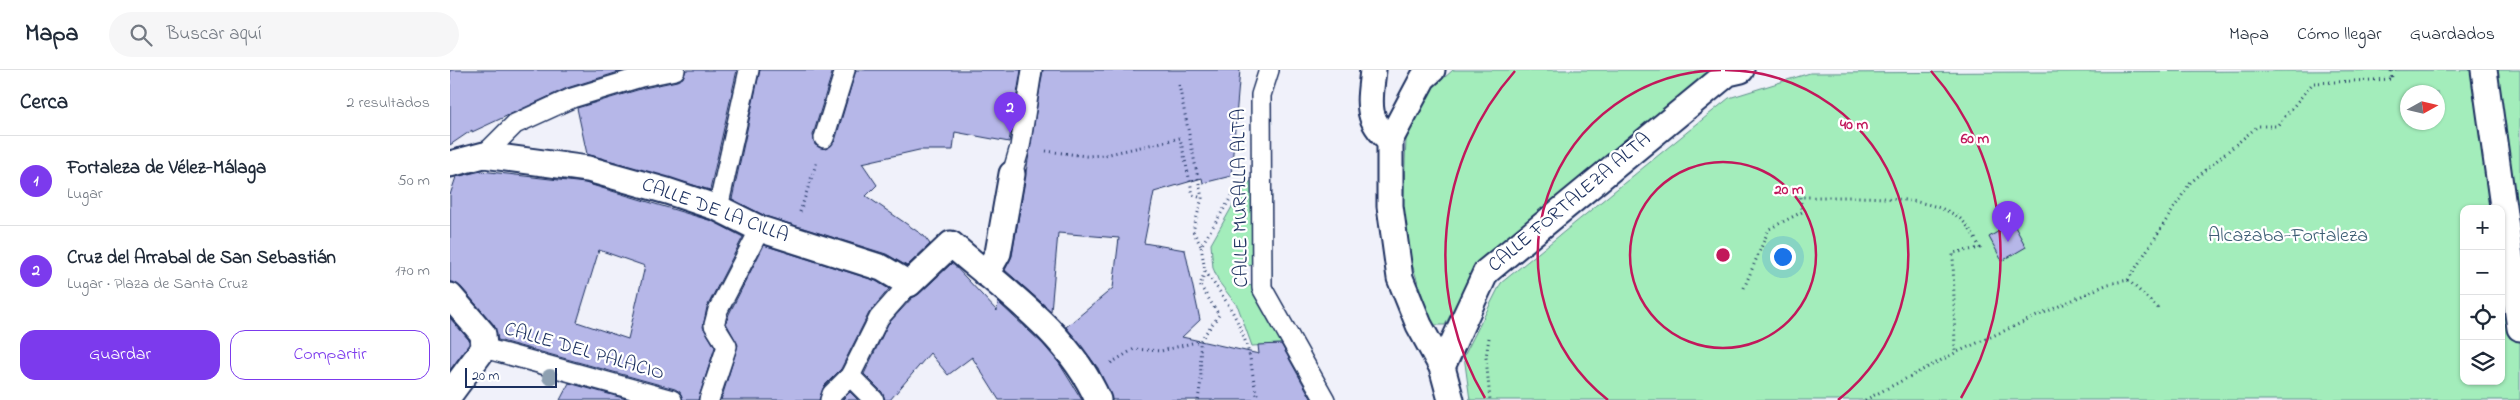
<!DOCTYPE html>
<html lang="es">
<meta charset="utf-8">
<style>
body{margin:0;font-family:"Indie Flower",sans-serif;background:#f6f6f7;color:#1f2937}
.controls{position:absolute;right:15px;bottom:15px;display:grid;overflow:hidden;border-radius:10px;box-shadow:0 1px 4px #0004}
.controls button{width:45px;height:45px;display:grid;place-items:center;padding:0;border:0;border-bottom:1px solid #e0e1e3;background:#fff;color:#1f2937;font:25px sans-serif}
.compass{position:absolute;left:1950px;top:15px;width:45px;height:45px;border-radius:50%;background:#fff;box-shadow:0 1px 4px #0004;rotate:82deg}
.scale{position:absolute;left:15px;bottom:12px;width:92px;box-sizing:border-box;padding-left:5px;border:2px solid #1b2f5e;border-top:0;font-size:14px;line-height:18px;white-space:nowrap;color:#1b2f5e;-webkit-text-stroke:4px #fff;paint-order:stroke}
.you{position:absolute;left:1332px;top:186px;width:18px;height:18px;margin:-12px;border:4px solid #fff;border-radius:50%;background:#1a73e8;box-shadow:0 0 0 8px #1a73e833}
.badge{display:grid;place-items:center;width:32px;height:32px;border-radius:50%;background:#7c3aed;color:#fff;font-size:16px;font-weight:700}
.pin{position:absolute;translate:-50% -41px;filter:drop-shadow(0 1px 2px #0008)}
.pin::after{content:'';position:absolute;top:26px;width:18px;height:15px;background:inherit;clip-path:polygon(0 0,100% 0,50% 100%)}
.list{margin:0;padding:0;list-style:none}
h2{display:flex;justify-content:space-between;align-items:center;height:65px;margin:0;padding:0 20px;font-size:21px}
h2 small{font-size:16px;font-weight:400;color:#747a83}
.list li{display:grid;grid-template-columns:32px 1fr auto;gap:15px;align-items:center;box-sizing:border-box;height:90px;padding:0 20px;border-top:1px solid #e0e1e3}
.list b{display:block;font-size:19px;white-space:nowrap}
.list p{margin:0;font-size:16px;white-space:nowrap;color:#747a83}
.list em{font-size:16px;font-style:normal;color:#747a83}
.actions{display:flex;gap:10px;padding:15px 20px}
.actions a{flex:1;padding:11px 0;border:1px solid #7c3aed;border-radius:15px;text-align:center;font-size:18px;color:#7c3aed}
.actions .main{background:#7c3aed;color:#fff}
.icon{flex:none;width:28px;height:28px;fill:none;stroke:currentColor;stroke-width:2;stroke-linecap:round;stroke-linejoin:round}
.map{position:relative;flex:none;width:2070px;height:330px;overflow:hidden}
header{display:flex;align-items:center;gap:30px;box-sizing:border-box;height:70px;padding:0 25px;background:#fff;border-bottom:1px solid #e0e1e3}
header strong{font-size:24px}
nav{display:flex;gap:28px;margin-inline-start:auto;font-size:18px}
.search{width:350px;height:45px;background:#f6f6f7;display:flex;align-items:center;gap:12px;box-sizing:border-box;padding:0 18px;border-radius:28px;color:#747a83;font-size:19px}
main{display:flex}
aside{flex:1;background:#fff}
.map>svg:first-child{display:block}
.green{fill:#a3edbb;stroke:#5f8e8c;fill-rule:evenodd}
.building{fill:#b6b7e8;stroke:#1b2f5e;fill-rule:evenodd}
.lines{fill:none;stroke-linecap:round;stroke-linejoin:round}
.pedestrian-casing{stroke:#1b2f5e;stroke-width:22}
.minor-casing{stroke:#1b2f5e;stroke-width:29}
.path{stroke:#1b2f5e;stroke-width:3;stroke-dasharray:1 4;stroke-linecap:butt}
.pedestrian{stroke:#fff;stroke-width:19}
.minor{stroke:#fff;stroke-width:25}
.tree{fill:#8ea0b1}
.ring{fill:none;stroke:#c2185b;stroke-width:2.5}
.labels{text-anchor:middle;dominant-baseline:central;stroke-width:4.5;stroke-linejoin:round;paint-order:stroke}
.street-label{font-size:20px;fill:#1b2f5e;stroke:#fff}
.park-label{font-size:20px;fill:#3d5e75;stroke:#fff}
.centre{fill:#c2185b;stroke:#fff;stroke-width:2.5}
.ring-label{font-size:15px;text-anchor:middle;font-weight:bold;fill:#c2185b;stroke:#fff;stroke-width:4.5;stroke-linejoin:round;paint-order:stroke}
</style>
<header>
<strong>Mapa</strong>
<div class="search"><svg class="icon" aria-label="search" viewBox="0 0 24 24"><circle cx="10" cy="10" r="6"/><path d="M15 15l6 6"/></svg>Buscar aquí</div>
<nav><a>Mapa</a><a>Cómo llegar</a><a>Guardados</a></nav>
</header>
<main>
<aside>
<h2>Cerca<small>2 resultados</small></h2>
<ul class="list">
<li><span class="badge">1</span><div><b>Fortaleza de Vélez-Málaga</b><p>Lugar</p></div><em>50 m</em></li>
<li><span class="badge">2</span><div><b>Cruz del Arrabal de San Sebastián</b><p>Lugar · Plaza de Santa Cruz</p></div><em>170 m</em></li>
</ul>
<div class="actions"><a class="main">Guardar</a><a>Compartir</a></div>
</aside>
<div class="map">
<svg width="2070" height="330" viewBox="0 0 2070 330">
<rect width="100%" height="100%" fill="#f0f1fa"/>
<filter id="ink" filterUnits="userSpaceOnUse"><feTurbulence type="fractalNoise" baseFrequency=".02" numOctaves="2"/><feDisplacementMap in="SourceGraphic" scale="10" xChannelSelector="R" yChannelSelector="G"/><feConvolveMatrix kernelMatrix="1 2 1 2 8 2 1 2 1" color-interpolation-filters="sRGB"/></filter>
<g filter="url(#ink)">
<g class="green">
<path d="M 1003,0 L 1265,0 L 1028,192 L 995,255 L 982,255 L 952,164 L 956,70 L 975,25 Z"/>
<path d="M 2070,0 L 2070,330 L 1020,330 L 1014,286 L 1051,213 L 1279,28 L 1360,3 ZM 1958,22 L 1988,22 L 1988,52 L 1958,52 ZM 2014,139 L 2051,139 L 2051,311 L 2014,311 Z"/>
<path d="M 803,109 L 805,195 L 783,197 L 785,217 L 805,215 L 837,274 L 802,276 L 788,237 L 769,212 L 763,198 L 761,174 L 792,119 Z"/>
</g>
<g class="building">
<path d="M 0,0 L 175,0 L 117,18 L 22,62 L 22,60 L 0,75 Z"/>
<path d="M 236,0 L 287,0 L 260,120 L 137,84 L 127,38 L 194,18 L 227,11 L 233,8 Z"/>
<path d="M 310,0 L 383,0 L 363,65 L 365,75 L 376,79 L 385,71 L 406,0 L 571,0 L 559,72 L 505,62 L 503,80 L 469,80 L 412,93 L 427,115 L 416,126 L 474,166 L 480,174 L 457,196 L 436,184 L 315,146 L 282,129 Z"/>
<path d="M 593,0 L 790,0 L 781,106 L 753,113 L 752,108 L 704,122 L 694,173 L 735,180 L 750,250 L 732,267 L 809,284 L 808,275 L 831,274 L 862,330 L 662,330 L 648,298 L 616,257 L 663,218 L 669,168 L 608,163 L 601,241 L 555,200 L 562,186 Z"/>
<path d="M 31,101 L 135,113 L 262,151 L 293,167 L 257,237 L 253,257 L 265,277 L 248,330 L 233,330 L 230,322 L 225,319 L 48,270 L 44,255 L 11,217 L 0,212 L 0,125 L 6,107 ZM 149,180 L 195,196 L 178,269 L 127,252 Z"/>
<path d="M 1563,153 L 1576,177 L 1552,191 L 1539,167 Z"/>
<path d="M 314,175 L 426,211 L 439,219 L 419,243 L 391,299 L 374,316 L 369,330 L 271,330 L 288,275 L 276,253 L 279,244 Z"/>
<path d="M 502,193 L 547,241 L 548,232 L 593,274 L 609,293 L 632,330 L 549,330 L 522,287 L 498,305 L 480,283 L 440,330 L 435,330 L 432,322 L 414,304 L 438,254 L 462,228 L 469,224 Z"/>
<path d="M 0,248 L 19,270 L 19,274 L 0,300 Z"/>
<path d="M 119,313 L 180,330 L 110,330 Z"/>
<path d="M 400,322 L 408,330 L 392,330 Z"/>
</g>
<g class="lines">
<g class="pedestrian-casing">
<g id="pedestrian">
<path d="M 819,0 L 811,25 L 812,218 L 875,330"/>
<path d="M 374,68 L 395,0"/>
<path d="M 34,85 L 65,54 L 122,28 L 191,7 L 225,0"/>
<path d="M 562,104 L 570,77 L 582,0"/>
<path d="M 268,138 L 299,0"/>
<path d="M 34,278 L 222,330"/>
<path d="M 400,306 L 424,330"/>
<path d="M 259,330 L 277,276 L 264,255 L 268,240 L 310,159"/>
<path d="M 380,330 L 382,324 L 400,306 L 429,248 L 459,214"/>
</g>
</g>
<g class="minor-casing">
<g id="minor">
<path d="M 923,0 C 920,30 914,49 940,70"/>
<path d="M 982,0 L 973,8 L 940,70 L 940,136 L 950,208 L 969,255 L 992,297 L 1001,330"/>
<path d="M 2034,0 L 2070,258"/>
<path d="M 0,94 L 34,85 L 138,99 L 217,121 L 268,138 L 310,159 L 432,198 L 459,214 L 501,174 C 554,220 620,265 648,330"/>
<path d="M 536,204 L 548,183 L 562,104"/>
<path d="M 0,226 L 33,264 L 34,278 L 0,324"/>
<path d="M 992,297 L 1036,202 L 1278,3 L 1291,0"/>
</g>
</g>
<g class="path">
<path d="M 729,15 L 752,128 L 743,161 L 751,176"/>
<path d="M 596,81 L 636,86 L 655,85 L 730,68 L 743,125 L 752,128"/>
<path d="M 350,142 L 367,91"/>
<path d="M 755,201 C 776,230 790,249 799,284 C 803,300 803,315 809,330"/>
<path d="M 1678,210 L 1740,113 L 1808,56 L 1827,56 L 1863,13 L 1942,9 L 1941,0"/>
<path d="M 1294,218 L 1319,159 L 1352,142 L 1350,127 C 1395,128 1466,122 1505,145 C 1517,152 1524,166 1530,178 L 1503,183 L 1505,283"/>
<path d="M 1039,268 L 1036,287 L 1040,330"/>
<path d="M 661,293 L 684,279 L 711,281 L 750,271"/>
<path d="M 748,330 L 751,310 L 750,271 L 769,245 L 750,215 L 755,201 L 751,176 L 785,121"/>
<path d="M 1415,330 L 1505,283 L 1658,214 L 1678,210 L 1710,240"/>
</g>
<use href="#pedestrian" class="pedestrian"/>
<use href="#minor" class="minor"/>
</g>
<circle class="tree" cx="100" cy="307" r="8"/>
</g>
<g class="ring">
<circle cx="1273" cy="185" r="93"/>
<path d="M1158 330A185 185 0 0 1 1271 0M1275 0A185 185 0 0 1 1388 330"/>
<path d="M1035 328A278 278 0 0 1 1065 1M1481 1A278 278 0 0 1 1511 328"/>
</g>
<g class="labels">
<g class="street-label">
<text transform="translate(791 128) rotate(-91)">CALLE MURALLA ALTA</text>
<text transform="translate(1120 133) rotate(-40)">CALLE FORTALEZA ALTA</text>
<text transform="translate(265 141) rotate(20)">CALLE DE LA CILLA</text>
<text transform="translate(134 282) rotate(16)">CALLE DEL PALACIO</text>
</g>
<g class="park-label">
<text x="1838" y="166">Alcazaba-Fortaleza</text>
</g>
</g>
<circle cx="1273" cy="185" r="8" class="centre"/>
<g class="ring-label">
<text x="1404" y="59">40 m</text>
<text x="1525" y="73">60 m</text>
<text x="1339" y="124">20 m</text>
</g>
</svg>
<div class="controls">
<button>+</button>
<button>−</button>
<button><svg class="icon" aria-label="locate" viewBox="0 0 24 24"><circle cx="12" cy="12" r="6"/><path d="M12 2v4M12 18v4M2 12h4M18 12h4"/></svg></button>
<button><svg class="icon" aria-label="layers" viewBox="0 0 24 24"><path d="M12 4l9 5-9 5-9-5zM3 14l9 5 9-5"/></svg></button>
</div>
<svg class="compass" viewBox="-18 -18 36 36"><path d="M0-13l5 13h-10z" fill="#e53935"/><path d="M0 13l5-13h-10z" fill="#747a83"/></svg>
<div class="scale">20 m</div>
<div class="you"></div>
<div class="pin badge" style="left:1558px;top:172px">1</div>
<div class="pin badge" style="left:560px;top:63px">2</div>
</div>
</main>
